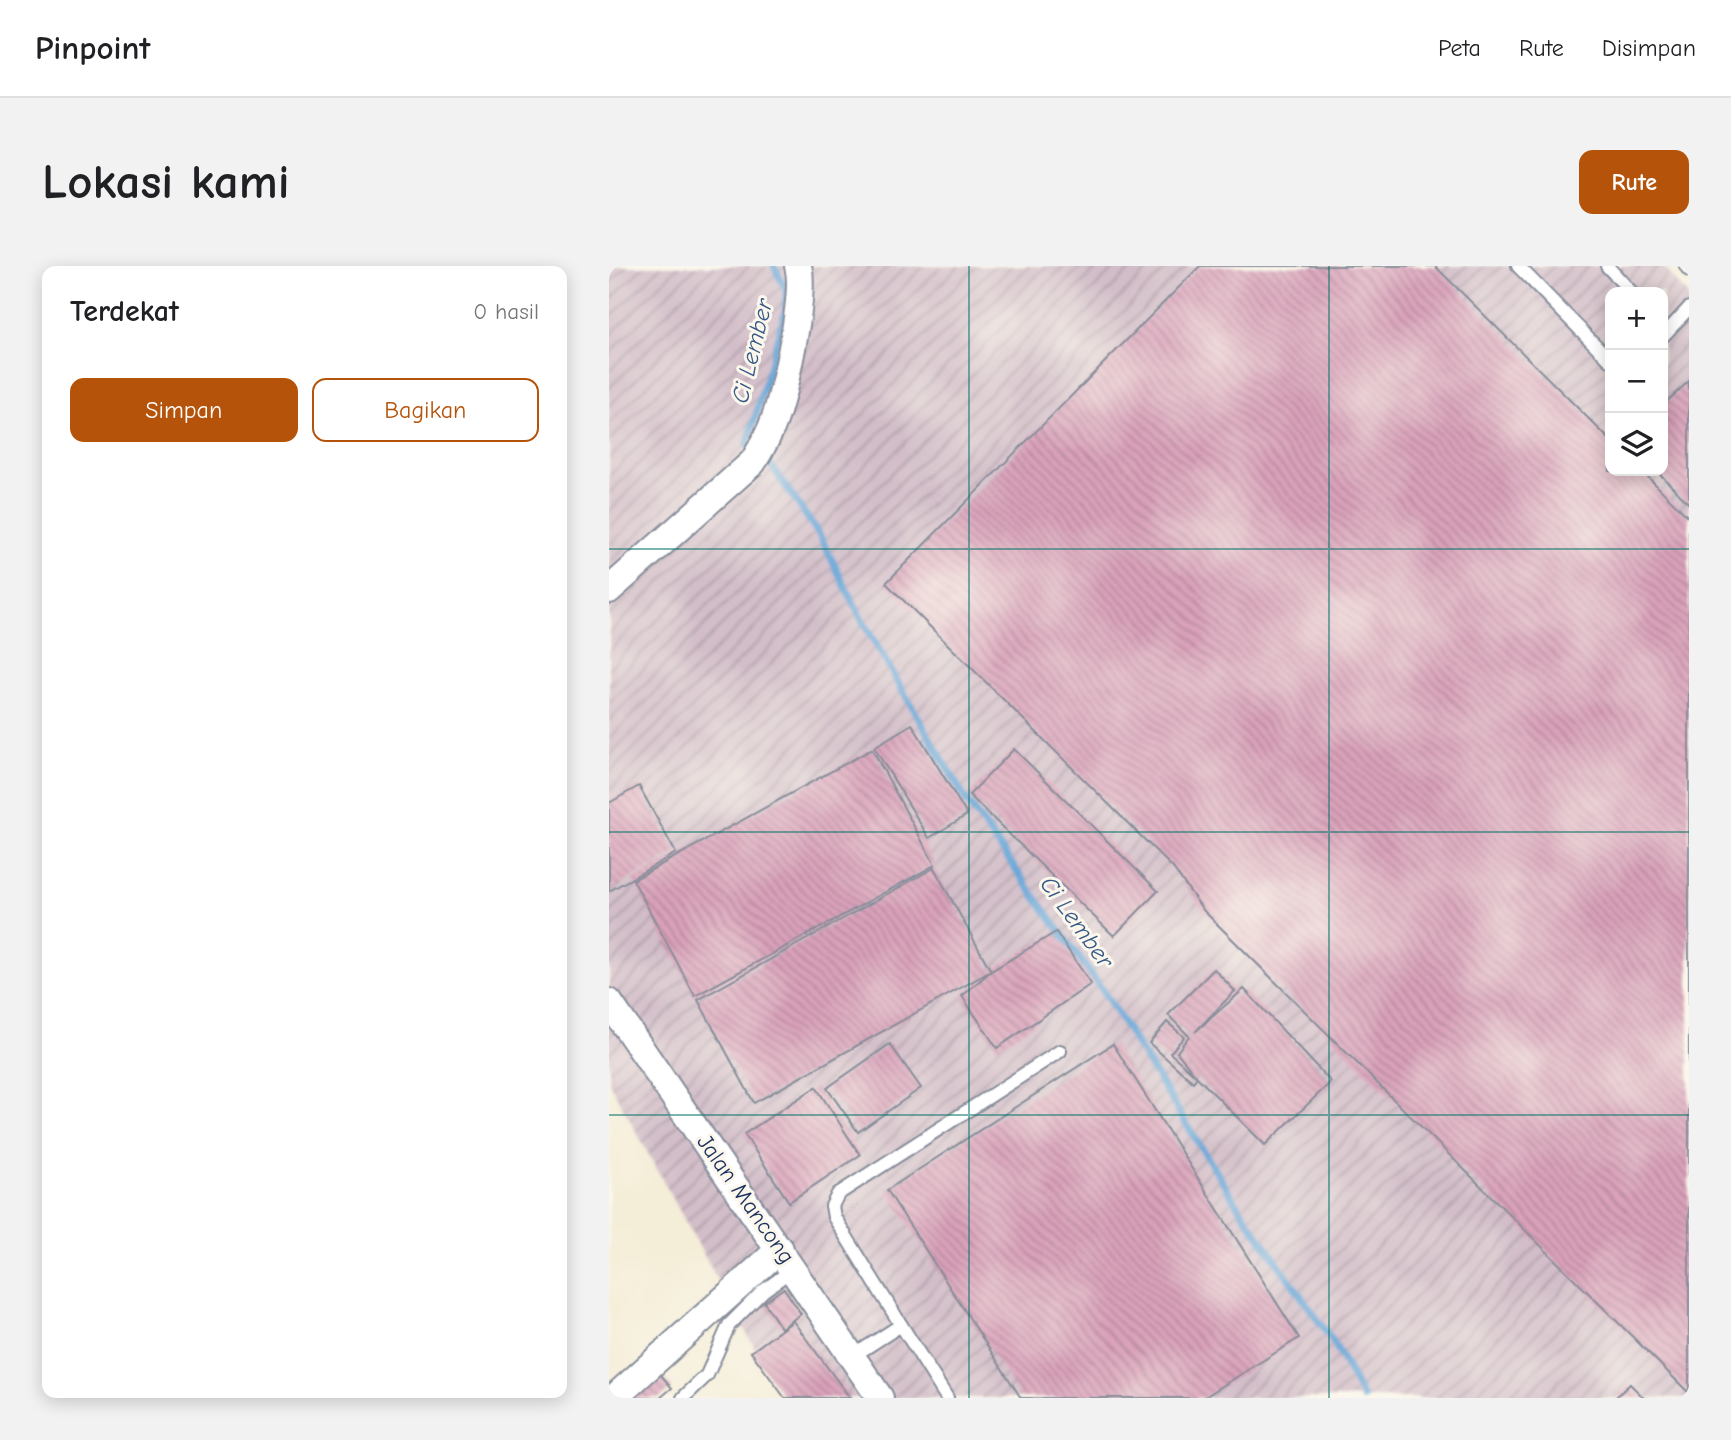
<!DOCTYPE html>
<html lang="id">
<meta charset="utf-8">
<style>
body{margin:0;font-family:"Comic Neue",sans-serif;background:#f2f2f2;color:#202124}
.controls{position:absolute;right:21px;top:21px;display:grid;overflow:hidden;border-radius:14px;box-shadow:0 4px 18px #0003}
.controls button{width:63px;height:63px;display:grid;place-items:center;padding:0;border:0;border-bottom:2px solid #e0e0e0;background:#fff;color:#202124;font:35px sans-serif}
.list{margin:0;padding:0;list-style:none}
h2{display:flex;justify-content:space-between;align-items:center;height:91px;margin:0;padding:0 28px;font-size:30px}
h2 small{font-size:23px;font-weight:400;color:#757577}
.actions{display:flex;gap:14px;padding:21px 28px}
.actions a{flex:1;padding:16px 0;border:2px solid #b45309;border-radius:14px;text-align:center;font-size:24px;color:#b45309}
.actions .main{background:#b45309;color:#fff}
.icon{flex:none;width:38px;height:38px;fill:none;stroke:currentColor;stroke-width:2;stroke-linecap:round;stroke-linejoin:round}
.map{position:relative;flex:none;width:1080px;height:1132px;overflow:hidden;border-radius:14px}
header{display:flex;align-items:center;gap:42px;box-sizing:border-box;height:98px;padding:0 35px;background:#fff;border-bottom:2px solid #e0e0e0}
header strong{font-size:33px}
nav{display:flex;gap:38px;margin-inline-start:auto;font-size:24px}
.intro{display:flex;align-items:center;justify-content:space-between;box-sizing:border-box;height:168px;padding:0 42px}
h1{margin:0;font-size:49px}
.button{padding:18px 32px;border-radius:14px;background:#b45309;color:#fff;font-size:24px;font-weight:700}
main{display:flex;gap:42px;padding:0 42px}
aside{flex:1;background:#fff;border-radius:14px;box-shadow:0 4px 18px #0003}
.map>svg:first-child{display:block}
.industrial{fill:url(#industrial-furrows);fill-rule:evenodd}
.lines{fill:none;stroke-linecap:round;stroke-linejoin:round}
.stream{stroke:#65a4d7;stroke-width:7}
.building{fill:url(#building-back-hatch)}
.lane-casing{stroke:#888e9a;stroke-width:16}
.street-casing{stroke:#888e9a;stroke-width:30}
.lane{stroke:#fff;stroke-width:12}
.street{stroke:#fff;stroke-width:26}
.grid{fill:none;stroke:#0f766e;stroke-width:2;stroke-opacity:0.55}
.labels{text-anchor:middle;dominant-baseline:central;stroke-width:6;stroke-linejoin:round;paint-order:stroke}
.street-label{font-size:23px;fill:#1b2f5e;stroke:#fbf7ec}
.water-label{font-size:24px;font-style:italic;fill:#355888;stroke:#fbf7ec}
</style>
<header>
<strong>Pinpoint</strong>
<nav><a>Peta</a><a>Rute</a><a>Disimpan</a></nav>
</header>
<div class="intro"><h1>Lokasi kami</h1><a class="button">Rute</a></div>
<main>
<aside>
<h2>Terdekat<small>0 hasil</small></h2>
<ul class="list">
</ul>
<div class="actions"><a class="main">Simpan</a><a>Bagikan</a></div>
</aside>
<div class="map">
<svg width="1080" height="1132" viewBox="0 0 1080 1132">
<defs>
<pattern id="industrial-furrows" width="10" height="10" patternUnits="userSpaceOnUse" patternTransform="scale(1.75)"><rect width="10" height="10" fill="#d2bdc8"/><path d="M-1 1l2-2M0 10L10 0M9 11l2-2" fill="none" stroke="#aa9aa6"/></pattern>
<pattern id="building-back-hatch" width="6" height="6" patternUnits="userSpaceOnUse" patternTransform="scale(1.75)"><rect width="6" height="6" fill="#daa2ba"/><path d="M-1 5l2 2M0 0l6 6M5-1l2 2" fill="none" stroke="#b0849a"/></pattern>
</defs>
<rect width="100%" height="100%" fill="#fbf7ec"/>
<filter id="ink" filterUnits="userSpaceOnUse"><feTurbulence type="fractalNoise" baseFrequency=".0143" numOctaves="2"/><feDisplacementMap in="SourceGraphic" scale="14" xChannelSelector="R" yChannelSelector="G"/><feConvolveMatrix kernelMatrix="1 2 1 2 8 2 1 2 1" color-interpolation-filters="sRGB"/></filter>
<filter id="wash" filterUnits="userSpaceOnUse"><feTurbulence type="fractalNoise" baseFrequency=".00686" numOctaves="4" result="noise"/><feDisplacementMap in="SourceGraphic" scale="28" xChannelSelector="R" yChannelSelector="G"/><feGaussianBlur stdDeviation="1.57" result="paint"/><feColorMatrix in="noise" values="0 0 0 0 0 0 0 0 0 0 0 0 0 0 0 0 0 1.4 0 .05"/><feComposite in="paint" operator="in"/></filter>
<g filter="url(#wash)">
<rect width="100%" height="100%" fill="#f4edd7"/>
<path class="industrial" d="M 0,0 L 1054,0 L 1080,31 L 1080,1132 L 178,1132 L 159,1106 L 0,816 ZM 1001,26 L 1054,26 L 1054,205 L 1001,205 Z"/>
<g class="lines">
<g class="stream">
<path d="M 138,180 L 176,47 L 177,24 L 165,0"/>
<path d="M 160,196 L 211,270 L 254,356 L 357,534 L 492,722 L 627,937 L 725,1077 L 754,1132"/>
</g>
</g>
<g id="blocks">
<g class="building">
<path d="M 591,0 L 826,0 L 1001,174 L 1001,205 L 1033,205 L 1080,252 L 1080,1127 L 595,645 L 564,602 L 277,317 Z"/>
<path d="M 1080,115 L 1080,238 L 1048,205 L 1054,205 L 1054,139 Z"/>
<path d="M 303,458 L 358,549 L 320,572 L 265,481 Z"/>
<path d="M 263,483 L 326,599 L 86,730 L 24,614 Z"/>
<path d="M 405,483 L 549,625 L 505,670 L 360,529 Z"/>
<path d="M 30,520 L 67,587 L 0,625 L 0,537 Z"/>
<path d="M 325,602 L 382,705 L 447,666 L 482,718 L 388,782 L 353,730 L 382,705 L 145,837 L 89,734 Z"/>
<path d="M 605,703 L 626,725 L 586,766 L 635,723 L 722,816 L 656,879 L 588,811 L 584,816 L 540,777 L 558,756 L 575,771 L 561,787 L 588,811 L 568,786 L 580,770 L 559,749 Z"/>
<path d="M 281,778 L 312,822 L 249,866 L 218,822 Z"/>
<path d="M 504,778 L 690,1072 L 594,1132 L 412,1132 L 278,924 Z"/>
<path d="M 207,821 L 251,889 L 180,936 L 135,868 Z"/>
<path d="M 175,1022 L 192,1048 L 172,1062 L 155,1036 Z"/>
<path d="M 184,1055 L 241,1132 L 176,1132 L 142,1086 Z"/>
<path d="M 46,1102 L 63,1122 L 51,1132 L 11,1132 Z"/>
<path d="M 1021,1118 L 1035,1132 L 1006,1132 Z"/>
</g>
</g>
</g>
<g filter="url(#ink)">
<use href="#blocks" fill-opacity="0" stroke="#888e9a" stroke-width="2"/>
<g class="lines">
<g class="lane-casing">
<g id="lane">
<path d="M 909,0 L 1001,94"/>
<path d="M 998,0 L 1022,26"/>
<path d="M 1077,0 L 1080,4"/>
<path d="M 1054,70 L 1080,42"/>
<path d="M 292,1059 L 225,951 L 223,940 L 229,928 L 451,785"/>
<path d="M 244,1090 L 292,1059 L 338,1132"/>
<path d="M 74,1132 L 98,1109 L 120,1059 L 154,1025 L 184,1003"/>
</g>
</g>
<g class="street-casing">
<g id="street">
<path d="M 0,324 L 144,196 C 152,183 161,167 166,152 C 176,122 197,28 189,0"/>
<path d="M 0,736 L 271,1132"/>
<path d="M 5,1132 L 171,983"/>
</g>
</g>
<use href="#lane" class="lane"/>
<use href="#street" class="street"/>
</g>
</g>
<path class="grid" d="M 360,0 L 360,1132M 720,0 L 720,1132M 0,283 L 1080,283M 0,566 L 1080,566M 0,849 L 1080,849"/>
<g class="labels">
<g class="street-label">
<text transform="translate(137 933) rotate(55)">Jalan Mancong</text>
</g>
<g class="water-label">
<text transform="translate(143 85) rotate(-76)">Ci Lember</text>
<text transform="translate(468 656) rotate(54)">Ci Lember</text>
</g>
</g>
</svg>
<div class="controls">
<button>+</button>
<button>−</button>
<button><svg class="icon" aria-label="layers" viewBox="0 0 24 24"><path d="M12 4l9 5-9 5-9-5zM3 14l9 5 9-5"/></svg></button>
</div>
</div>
</main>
